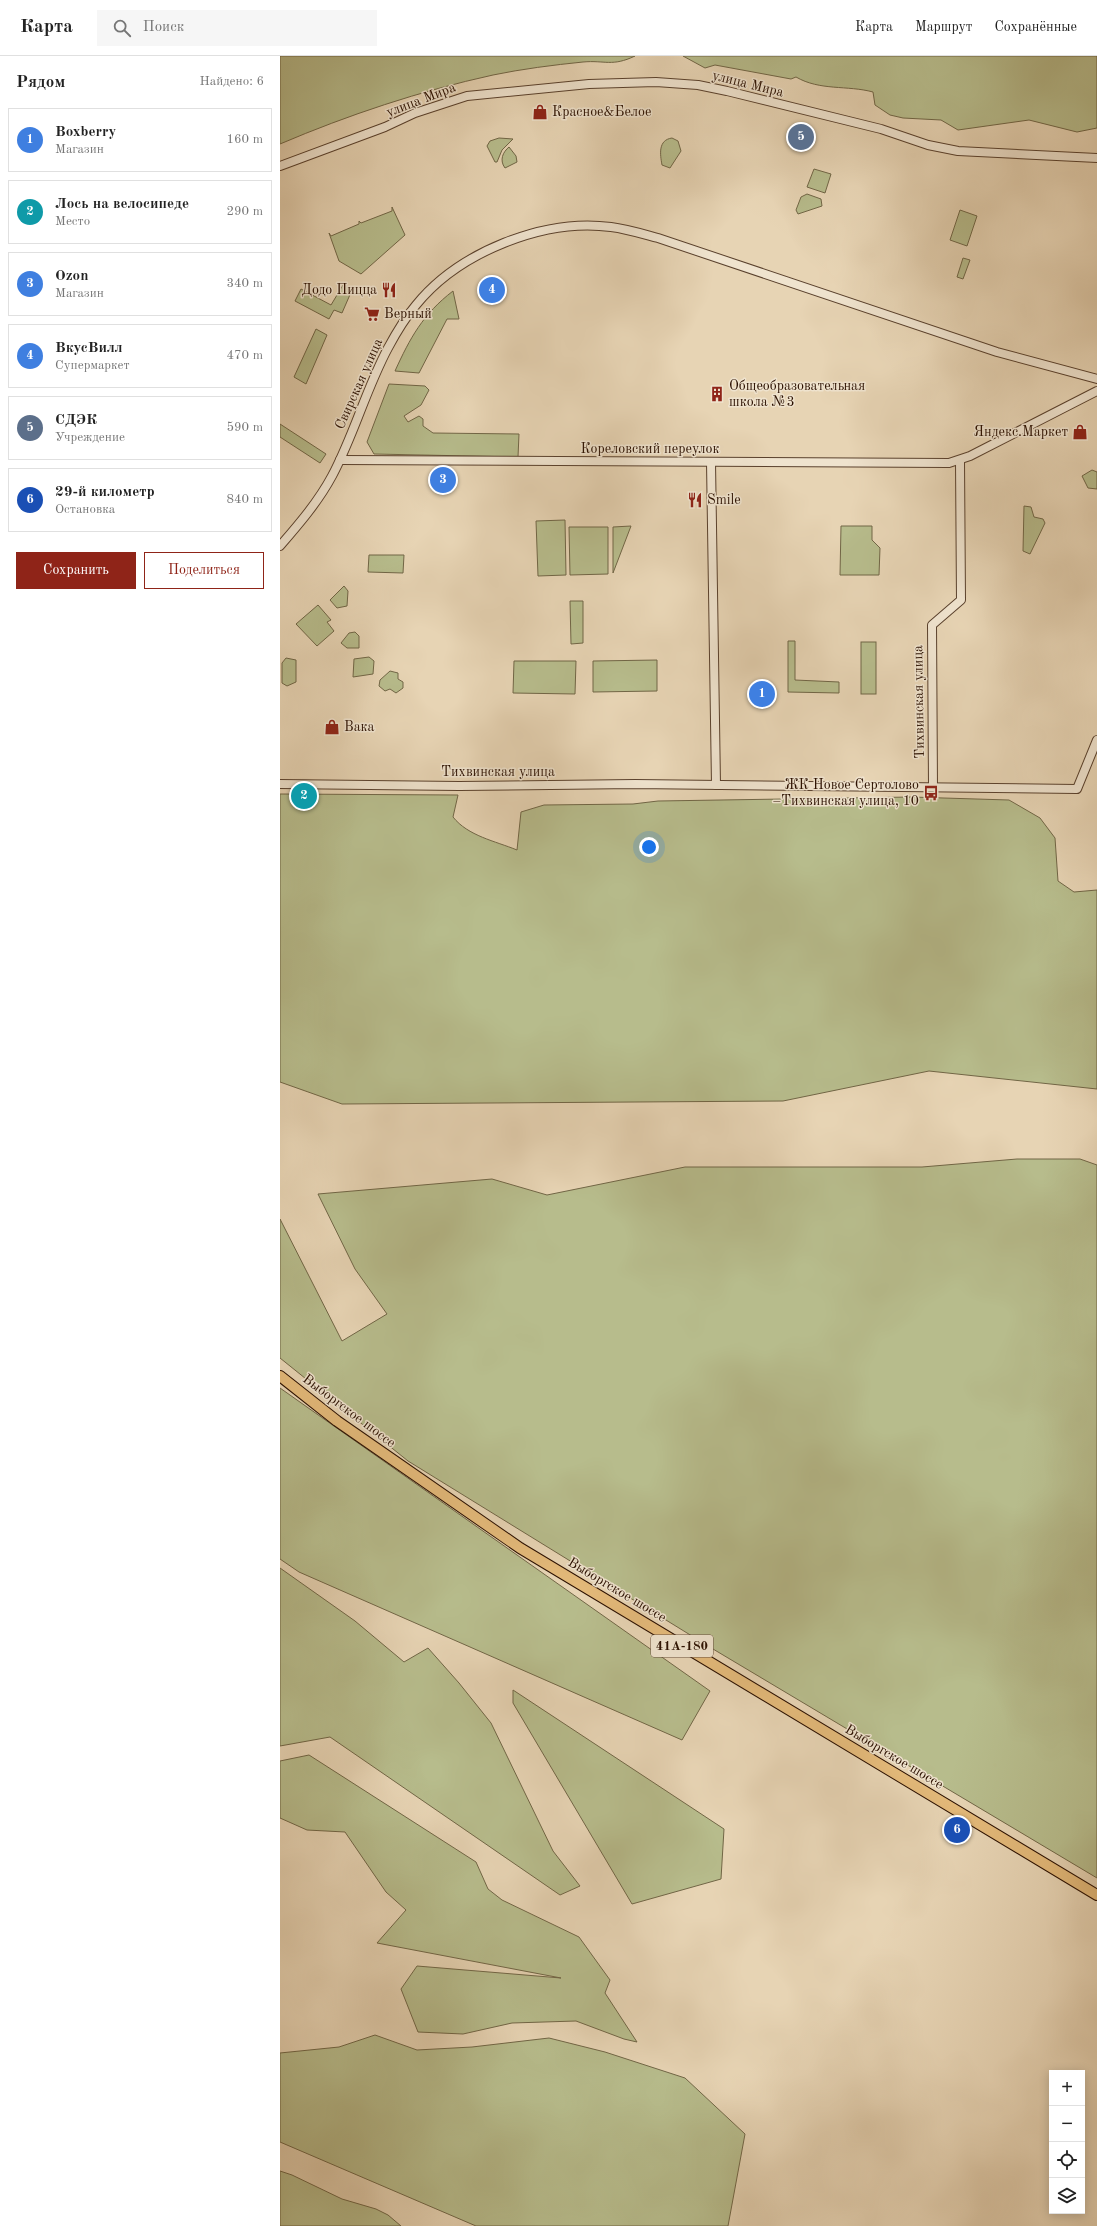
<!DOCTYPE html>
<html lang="ru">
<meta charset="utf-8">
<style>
body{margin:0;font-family:"Old Standard TT",serif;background:#f6f6f6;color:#222}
.controls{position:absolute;right:12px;bottom:12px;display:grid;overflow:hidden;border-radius:0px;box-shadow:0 2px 10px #0003}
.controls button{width:36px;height:36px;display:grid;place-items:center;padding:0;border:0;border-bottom:1px solid #e0e0e0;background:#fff;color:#222;font:20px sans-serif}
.you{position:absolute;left:369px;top:791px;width:14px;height:14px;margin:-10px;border:3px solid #fff;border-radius:50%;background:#1a73e8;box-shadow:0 0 0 6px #1a73e833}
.badge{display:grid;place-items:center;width:26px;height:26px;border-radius:50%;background:#8f2418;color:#fff;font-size:13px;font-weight:700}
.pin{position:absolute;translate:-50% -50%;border:2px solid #fff;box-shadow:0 1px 4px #0006}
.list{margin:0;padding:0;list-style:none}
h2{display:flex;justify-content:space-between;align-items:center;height:52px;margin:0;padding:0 16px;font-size:17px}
h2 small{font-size:13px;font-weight:400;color:#767676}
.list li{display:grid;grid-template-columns:26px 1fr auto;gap:12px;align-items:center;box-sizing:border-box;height:64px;margin:0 8px 8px;padding:0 8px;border:1px solid #e0e0e0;border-radius:0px}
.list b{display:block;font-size:15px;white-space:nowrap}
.list p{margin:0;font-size:13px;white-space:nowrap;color:#767676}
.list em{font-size:13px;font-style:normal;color:#767676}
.actions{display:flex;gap:8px;padding:12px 16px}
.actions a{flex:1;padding:9px 0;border:1px solid #8f2418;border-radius:0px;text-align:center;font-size:14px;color:#8f2418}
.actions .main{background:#8f2418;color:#fff}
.icon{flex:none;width:22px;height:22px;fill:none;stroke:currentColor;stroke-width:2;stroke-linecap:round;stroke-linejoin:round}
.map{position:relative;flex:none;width:817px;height:2170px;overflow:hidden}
header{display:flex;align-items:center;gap:24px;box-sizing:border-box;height:56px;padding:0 20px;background:#fff;border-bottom:1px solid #e0e0e0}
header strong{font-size:19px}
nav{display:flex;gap:22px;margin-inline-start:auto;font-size:14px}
.search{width:280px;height:36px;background:#f6f6f6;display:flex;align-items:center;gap:10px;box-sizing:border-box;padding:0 14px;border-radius:0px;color:#767676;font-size:15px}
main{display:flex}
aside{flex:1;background:#fff}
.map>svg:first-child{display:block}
.green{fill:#b7bc8c;stroke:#716646}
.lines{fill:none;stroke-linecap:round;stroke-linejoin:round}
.minor-casing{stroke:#5a412d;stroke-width:10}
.major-casing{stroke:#2b1000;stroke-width:12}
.minor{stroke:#efe3ce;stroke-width:8}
.major{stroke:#e4ba7a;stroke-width:10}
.labels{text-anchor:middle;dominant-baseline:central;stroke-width:3;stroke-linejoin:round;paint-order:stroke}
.shield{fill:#efe3ce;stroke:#664f3e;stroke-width:1}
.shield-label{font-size:13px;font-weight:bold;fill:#2b1000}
.street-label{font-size:14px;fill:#2b1000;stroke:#efe3ce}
.poi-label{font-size:14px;fill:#2b1000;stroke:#efe3ce;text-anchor:start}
</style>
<header>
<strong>Карта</strong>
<div class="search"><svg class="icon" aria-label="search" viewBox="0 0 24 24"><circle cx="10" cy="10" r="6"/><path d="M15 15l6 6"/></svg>Поиск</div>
<nav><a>Карта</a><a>Маршрут</a><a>Сохранённые</a></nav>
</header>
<main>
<aside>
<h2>Рядом<small>Найдено: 6</small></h2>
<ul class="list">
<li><span class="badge" style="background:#3f7fe0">1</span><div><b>Boxberry</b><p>Магазин</p></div><em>160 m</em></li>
<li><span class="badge" style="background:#0f9aa8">2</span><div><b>Лось на велосипеде</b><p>Место</p></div><em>290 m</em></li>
<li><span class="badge" style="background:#3f7fe0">3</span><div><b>Ozon</b><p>Магазин</p></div><em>340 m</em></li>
<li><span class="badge" style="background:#3f7fe0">4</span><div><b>ВкусВилл</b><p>Супермаркет</p></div><em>470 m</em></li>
<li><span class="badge" style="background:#5c6f8a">5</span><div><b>СДЭК</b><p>Учреждение</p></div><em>590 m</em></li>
<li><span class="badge" style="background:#1a4fb4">6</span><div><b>29-й километр</b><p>Остановка</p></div><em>840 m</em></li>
</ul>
<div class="actions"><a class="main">Сохранить</a><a>Поделиться</a></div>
</aside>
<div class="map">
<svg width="817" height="2170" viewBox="0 0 817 2170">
<rect width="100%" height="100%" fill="#e7d4b4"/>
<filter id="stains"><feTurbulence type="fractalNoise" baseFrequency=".005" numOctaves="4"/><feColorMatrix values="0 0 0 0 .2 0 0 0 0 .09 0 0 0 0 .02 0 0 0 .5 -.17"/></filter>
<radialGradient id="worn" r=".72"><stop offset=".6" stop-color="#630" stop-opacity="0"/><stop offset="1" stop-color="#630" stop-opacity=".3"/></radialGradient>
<g class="green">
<path d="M 0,0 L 355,0 C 332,11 325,4 303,6 C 273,9 242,13 213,19 C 140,35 68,59 0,88 Z"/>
<path d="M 403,0 L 817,0 L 817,72 L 797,76 L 749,64 L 678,74 L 661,64 L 623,62 L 610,59 L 595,49 L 593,36 C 567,29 540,35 516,21 L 511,23 L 435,9 L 425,12 Z"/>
<path d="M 219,82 L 233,83 L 222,94 L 217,106 L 215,106 L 207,90 L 210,85 Z"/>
<path d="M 392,82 L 398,85 L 401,95 L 390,112 L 382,109 C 380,98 378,84 392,82 Z"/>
<path d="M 229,91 L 236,100 L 237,106 L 225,112 C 219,104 223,96 229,91 Z"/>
<path d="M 534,113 L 551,118 L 545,137 L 527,131 Z"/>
<path d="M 527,138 L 541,143 L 542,150 L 518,158 L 516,154 L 521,141 Z"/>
<path d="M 112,151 L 125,179 L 81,218 L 59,205 L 49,177 L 51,180 L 79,168 L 79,165 L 81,167 L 112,155 Z"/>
<path d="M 680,154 L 697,160 L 687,190 L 670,184 Z"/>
<path d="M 683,202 L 690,204 L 683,223 L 677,221 Z"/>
<path d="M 63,229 L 72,234 L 62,257 L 54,254 L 49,263 L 15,245 L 21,233 L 51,249 Z"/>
<path d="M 173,235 L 179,263 L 167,263 L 139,317 L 115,315 C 130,282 143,258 173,235 Z"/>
<path d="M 36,273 L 47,279 L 26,328 L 14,321 Z"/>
<path d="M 109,328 L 145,330 L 149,334 L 141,349 L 124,360 L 128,366 L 139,360 L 143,363 L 143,370 L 153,377 L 239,378 L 238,401 L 94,398 L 87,386 Z"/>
<path d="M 0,368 L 46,398 L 40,407 L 0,381 Z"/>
<path d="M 812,414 L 817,416 L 817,433 L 808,432 L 802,420 Z"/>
<path d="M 744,450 L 751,451 L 754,461 L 763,463 L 765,467 L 750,498 L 743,495 Z"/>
<path d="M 285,464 L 286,519 L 258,520 L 256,465 Z"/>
<path d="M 351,470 L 333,517 L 333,471 Z"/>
<path d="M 561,470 L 592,470 L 592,484 L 600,492 L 599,519 L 560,519 Z"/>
<path d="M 289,471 L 328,471 L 328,518 L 290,519 Z"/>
<path d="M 89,499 L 124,499 L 123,517 L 88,516 Z"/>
<path d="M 64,530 L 68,535 L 67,550 L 57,552 L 50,544 Z"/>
<path d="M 290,545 L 303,545 L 303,587 L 291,588 Z"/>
<path d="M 38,549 L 51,564 L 47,566 L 54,575 L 37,590 L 16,568 Z"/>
<path d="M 75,576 L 79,580 L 79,592 L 67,592 L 61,587 L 69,577 Z"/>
<path d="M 508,585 L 515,585 L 515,624 L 559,626 L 559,637 L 508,636 Z"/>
<rect x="581" y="586" width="15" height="52"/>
<path d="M 89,601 L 94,605 L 93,618 L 73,621 L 74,603 Z"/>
<path d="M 6,602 L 16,604 L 16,626 L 7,630 L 2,627 L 2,607 Z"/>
<path d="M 377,604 L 377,635 L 313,636 L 313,605 Z"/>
<path d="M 234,605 L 296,605 L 295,638 L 233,637 Z"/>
<path d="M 110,615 L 118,617 L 118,623 L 123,626 L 123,632 L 116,637 L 110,633 L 105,635 L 99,630 L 100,624 Z"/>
<path d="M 0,738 L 178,739 L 173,761 C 188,780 215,785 237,794 L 241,756 L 264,749 L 353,748 L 378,745 L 631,741 L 729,744 L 760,762 L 775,782 L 778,825 L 794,836 L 817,834 L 817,1033 L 649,1015 L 503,1045 L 62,1048 L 0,1026 Z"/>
<path d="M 737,1103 L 800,1103 L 817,1109 L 817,1822 L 433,1593 L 128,1405 L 0,1302 L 0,1163 L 62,1285 L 107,1258 L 75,1213 L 38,1138 L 212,1123 L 267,1139 L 405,1111 L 642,1111 Z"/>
<path d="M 0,1332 L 430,1635 L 402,1684 L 19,1516 L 0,1503 Z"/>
<path d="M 0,1512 L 75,1565 L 124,1606 L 148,1592 L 179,1627 L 211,1667 L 273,1795 L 300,1830 L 280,1839 L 50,1681 L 0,1690 Z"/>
<path d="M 233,1634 L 444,1773 L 441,1823 L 352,1848 L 233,1647 Z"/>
<path d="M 29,1699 L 196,1806 L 208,1833 L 222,1844 L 299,1881 L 330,1924 L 325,1937 L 357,1986 L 344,1983 L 296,1965 L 232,1967 L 183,1978 L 138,1976 L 121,1933 L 137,1910 L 281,1922 L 97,1887 L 126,1854 L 106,1836 L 65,1776 L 27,1774 L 0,1762 L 0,1705 Z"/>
<path d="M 95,1979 L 137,1994 L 192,1991 L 269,1982 L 325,1996 L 405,2022 L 465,2078 L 448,2170 L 196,2170 L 0,2086 L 0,1997 L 59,1991 Z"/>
<path d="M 0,2115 L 12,2119 L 62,2143 L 96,2153 L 108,2159 L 121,2170 L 0,2170 Z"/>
</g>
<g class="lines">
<g class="minor-casing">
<g id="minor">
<path d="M 0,110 L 105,71 L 135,57 L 187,40 L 309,28 L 376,26 L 418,29 L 447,35 L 601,73 L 648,89 L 678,95 L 817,102"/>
<path d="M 60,404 L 669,407 L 690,400 L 817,335"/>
<path d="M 431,406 L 436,729"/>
<path d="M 0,490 C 19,468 38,446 52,420 C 74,379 86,333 108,292 C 116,277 125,262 136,249 C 179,196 264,162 331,171 C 347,173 363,178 378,182 L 717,296 L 817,323"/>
<path d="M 0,728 L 179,730 L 355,728 L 797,733 L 817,684"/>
<path d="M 653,731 L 652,569 L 681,544 L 680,405"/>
</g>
</g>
<g class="major-casing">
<path id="major" d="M 0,1320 L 57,1365 L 240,1492 L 817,1839"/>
</g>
<use href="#minor" class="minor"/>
<use href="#major" class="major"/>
</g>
<defs>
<g id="shop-bare" transform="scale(1.2)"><path d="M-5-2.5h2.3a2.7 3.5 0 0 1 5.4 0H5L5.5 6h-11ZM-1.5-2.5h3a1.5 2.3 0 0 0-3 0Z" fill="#8f2418" stroke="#efe3ce" stroke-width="2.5" paint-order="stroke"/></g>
<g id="restaurant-bare" transform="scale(1.2)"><path d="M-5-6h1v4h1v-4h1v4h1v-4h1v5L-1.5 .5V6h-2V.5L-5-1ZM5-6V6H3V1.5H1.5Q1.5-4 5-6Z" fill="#8f2418" stroke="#efe3ce" stroke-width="2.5" paint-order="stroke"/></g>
<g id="supermarket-bare" transform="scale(1.2)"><path d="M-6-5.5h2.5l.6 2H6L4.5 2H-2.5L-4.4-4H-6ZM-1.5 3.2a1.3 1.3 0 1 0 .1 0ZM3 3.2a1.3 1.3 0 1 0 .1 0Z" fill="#8f2418" stroke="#efe3ce" stroke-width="2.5" paint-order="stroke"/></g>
<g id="building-bare" transform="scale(1.2)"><path d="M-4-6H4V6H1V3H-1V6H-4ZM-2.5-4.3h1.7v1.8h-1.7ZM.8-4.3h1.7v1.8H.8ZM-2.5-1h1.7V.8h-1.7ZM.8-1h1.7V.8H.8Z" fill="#8f2418" stroke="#efe3ce" stroke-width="2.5" paint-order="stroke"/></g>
<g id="bus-bare" transform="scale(1.2)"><path d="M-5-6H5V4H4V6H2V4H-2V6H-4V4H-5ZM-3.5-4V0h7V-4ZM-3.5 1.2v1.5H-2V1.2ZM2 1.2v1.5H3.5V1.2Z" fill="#8f2418" stroke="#efe3ce" stroke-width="2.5" paint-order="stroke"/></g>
</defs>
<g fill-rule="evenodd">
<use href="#shop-bare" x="260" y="56"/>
<use href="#restaurant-bare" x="109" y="234"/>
<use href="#supermarket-bare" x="92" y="258"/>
<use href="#building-bare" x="437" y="338"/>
<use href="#shop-bare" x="800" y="376"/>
<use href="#restaurant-bare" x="415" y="444"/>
<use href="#shop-bare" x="52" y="671"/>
<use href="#bus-bare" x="651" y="737"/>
</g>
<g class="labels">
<rect class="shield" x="371" y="1579" width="62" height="22" rx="3"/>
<g class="shield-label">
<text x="402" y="1590">41А-180</text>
</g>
<g class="street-label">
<text transform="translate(468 28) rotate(14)">улица Мира</text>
<text transform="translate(141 44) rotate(-21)">улица Мира</text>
<text transform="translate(79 328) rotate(-66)">Свирская улица</text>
<text x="370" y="393">Кореловский переулок</text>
<text transform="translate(639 646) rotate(-91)">Тихвинская улица</text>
<text x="218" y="716">Тихвинская улица</text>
<text transform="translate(69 1355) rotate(37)">Выборгское шоссе</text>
<text transform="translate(337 1534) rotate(31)">Выборгское шоссе</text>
<text transform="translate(614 1701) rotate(31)">Выборгское шоссе</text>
</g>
<g class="poi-label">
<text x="272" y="56">Красное&amp;Белое</text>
<text x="97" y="234" text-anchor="end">Додо Пицца</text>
<text x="104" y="258">Верный</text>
<text x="449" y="330">Общеобразовательная<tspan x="449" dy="16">школа №3</tspan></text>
<text x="788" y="376" text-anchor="end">Яндекс.Маркет</text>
<text x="427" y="444">Smile</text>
<text x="64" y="671">Вака</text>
<text x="639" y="729" text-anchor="end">ЖК Новое Сертолово<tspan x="639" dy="16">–Тихвинская улица, 10</tspan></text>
</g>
</g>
<rect width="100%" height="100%" filter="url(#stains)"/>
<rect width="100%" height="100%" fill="url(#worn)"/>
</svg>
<div class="controls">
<button>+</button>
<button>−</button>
<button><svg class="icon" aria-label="locate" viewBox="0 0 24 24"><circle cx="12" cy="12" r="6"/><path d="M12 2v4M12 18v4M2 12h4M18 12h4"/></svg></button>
<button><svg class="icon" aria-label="layers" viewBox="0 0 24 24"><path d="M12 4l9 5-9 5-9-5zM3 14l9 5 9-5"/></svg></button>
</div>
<div class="you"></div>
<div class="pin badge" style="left:482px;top:638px;background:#3f7fe0">1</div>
<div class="pin badge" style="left:24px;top:740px;background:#0f9aa8">2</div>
<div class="pin badge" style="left:163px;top:424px;background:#3f7fe0">3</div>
<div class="pin badge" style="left:212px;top:234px;background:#3f7fe0">4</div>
<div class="pin badge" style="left:521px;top:81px;background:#5c6f8a">5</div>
<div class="pin badge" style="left:677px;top:1774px;background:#1a4fb4">6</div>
</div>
</main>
